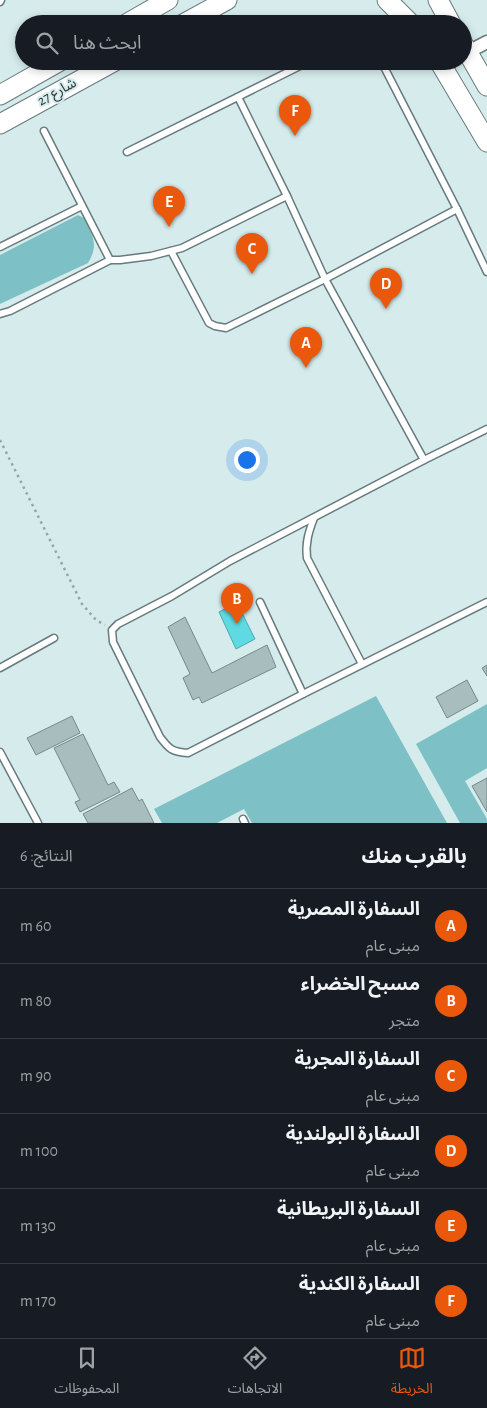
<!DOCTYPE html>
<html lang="ar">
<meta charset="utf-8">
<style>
body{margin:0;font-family:"Alegreya Sans","Noto Sans Arabic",sans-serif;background:#242831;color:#f1f3f6;direction:rtl}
.you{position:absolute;left:246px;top:459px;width:18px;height:18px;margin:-12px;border:4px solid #fff;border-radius:50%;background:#1a73e8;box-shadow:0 0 0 8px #1a73e833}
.badge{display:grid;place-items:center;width:32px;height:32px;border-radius:50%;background:#ea580c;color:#fff;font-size:16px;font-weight:700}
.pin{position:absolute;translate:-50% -41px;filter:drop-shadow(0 1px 2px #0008)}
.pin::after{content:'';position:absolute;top:26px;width:18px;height:15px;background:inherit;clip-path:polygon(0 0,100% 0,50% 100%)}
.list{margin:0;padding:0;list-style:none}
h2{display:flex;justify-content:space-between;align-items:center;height:65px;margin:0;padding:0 20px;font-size:21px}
h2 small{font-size:16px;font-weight:400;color:#9ea1a6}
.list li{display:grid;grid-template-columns:32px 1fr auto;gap:15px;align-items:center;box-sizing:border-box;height:75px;padding:0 20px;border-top:1px solid #363941}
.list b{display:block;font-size:19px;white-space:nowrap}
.list p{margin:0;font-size:16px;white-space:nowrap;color:#9ea1a6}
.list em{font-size:16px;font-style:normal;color:#9ea1a6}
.icon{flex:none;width:28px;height:28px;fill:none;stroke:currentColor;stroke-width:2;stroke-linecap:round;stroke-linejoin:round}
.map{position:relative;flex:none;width:487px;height:823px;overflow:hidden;direction:ltr}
.search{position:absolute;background:#171b24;box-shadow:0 2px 8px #0003;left:15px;right:15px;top:15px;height:55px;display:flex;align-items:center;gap:12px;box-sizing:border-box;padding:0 18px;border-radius:28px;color:#9ea1a6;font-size:19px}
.sheet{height:515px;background:#171b24}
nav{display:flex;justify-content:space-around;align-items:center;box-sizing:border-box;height:70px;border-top:1px solid #363941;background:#171b24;font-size:14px;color:#9ea1a6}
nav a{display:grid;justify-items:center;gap:2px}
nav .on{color:#ea580c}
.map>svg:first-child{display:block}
.green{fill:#7dc0c5}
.water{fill:#5fdae3;stroke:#4fa8ae}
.building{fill:#a8bdbe;stroke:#768a8b}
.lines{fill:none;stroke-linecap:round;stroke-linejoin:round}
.lane-casing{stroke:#677a7c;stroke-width:9}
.street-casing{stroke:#677a7c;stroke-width:15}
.secondary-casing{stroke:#677a7c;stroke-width:21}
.path{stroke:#96a7a8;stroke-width:2.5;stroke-dasharray:2.5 4;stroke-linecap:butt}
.lane{stroke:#fff;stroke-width:6}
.street{stroke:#fff;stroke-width:12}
.secondary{stroke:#fff;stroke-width:19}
.labels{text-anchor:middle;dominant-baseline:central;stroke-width:4;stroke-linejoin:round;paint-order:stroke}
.street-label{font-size:14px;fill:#2b3333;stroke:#d5ebec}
</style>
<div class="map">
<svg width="487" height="823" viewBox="0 0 487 823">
<rect width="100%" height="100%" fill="#d5ebec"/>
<g class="green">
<path d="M 78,215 L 84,218 C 93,236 99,245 88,263 L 0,304 L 0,255 Z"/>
<path d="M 376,696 L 447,823 L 252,823 L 244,809 L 217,823 L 162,823 L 154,809 Z"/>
<path d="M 487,704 L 487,768 L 465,781 L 487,819 L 487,823 L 460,823 L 416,744 Z"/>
</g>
<path class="water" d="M 237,603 L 255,639 L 236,649 L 219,612 Z"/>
<g class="building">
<path d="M 185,617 L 212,673 L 267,645 L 276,667 L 202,703 L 199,697 L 193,700 L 183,678 L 190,674 L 168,627 Z"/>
<path d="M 487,665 L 487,676 L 482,668 Z"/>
<path d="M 467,680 L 478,701 L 447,718 L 436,697 Z"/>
<path d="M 72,716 L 80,733 L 36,755 L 27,738 Z"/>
<path d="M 83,734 L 108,785 L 114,782 L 120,792 L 80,812 L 75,802 L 80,800 L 54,748 Z"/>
<path d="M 487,778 L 487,812 L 472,786 Z"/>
<path d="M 132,788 L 139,801 L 142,799 L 154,823 L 88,823 L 83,814 Z"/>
</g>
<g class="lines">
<g class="lane-casing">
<g id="lane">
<path d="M 0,2 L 1,0"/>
<path d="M 381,61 L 457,209 L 487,272"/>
<path d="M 238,97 L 287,196"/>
<path d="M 44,131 L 110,260"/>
<path d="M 127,152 L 310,61"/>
<path d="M 0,247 L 82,206"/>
<path d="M 171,251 L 209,323 L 215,326 L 226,328 L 325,279 L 457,209"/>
<path d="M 0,314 L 10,311 L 110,260 L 120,260 L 151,256 L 182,248 L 287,196 L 325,279 L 424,460"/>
<path d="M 314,518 C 309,531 305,543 307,558 L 362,664"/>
<path d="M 260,602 L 303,694 L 487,602"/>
<path d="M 0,668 L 54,638"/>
<path d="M 303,694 L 188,753 C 172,752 169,749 160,737 L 113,642 L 112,630 L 118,624 L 172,596 L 230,561 L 424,460 L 487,429"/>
<path d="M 0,752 L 38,823"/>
<path d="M 243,819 L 245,823"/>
</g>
</g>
<g class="street-casing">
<path id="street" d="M 468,52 L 487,42"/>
</g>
<g class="secondary-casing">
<g id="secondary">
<path d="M 387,0 L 411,24"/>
<path d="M 438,0 L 451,24"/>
<path d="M 126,24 L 168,0"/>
<path d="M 183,24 L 227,0"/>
<path d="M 463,44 L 487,86"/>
<path d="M 439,61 L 487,142"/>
<path d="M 0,95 L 60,61"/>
<path d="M 0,124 L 115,61"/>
</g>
</g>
<path class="path" d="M 0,440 L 82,604 L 96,620 L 105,625"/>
<use href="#lane" class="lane"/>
<use href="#street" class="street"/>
<use href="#secondary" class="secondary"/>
</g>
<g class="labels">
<g class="street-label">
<text transform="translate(57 92) rotate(-29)">شارع 27</text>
</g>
</g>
</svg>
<div class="you"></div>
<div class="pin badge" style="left:306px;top:368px">A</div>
<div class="pin badge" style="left:237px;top:624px">B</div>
<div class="pin badge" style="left:252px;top:274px">C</div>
<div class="pin badge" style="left:386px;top:309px">D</div>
<div class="pin badge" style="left:169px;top:227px">E</div>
<div class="pin badge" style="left:295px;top:136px">F</div>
<div class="search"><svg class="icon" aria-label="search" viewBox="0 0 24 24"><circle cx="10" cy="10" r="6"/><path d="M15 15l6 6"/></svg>ابحث هنا</div>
</div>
<section class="sheet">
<h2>بالقرب منك<small>النتائج: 6</small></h2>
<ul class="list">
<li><span class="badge">A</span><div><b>السفارة المصرية</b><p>مبنى عام</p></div><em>60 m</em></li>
<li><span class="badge">B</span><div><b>مسبح الخضراء</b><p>متجر</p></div><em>80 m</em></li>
<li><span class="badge">C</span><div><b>السفارة المجرية</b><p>مبنى عام</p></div><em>90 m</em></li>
<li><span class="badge">D</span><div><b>السفارة البولندية</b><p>مبنى عام</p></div><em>100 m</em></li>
<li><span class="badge">E</span><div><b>السفارة البريطانية</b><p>مبنى عام</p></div><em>130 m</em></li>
<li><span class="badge">F</span><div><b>السفارة الكندية</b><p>مبنى عام</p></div><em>170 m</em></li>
</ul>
</section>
<nav>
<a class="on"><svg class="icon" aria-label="map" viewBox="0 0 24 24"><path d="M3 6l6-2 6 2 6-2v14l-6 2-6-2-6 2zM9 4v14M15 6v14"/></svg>الخريطة</a>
<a><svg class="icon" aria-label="directions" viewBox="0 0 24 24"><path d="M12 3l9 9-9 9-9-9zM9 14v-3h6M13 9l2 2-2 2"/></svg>الاتجاهات</a>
<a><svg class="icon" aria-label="saved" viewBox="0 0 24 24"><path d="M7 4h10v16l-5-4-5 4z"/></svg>المحفوظات</a>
</nav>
